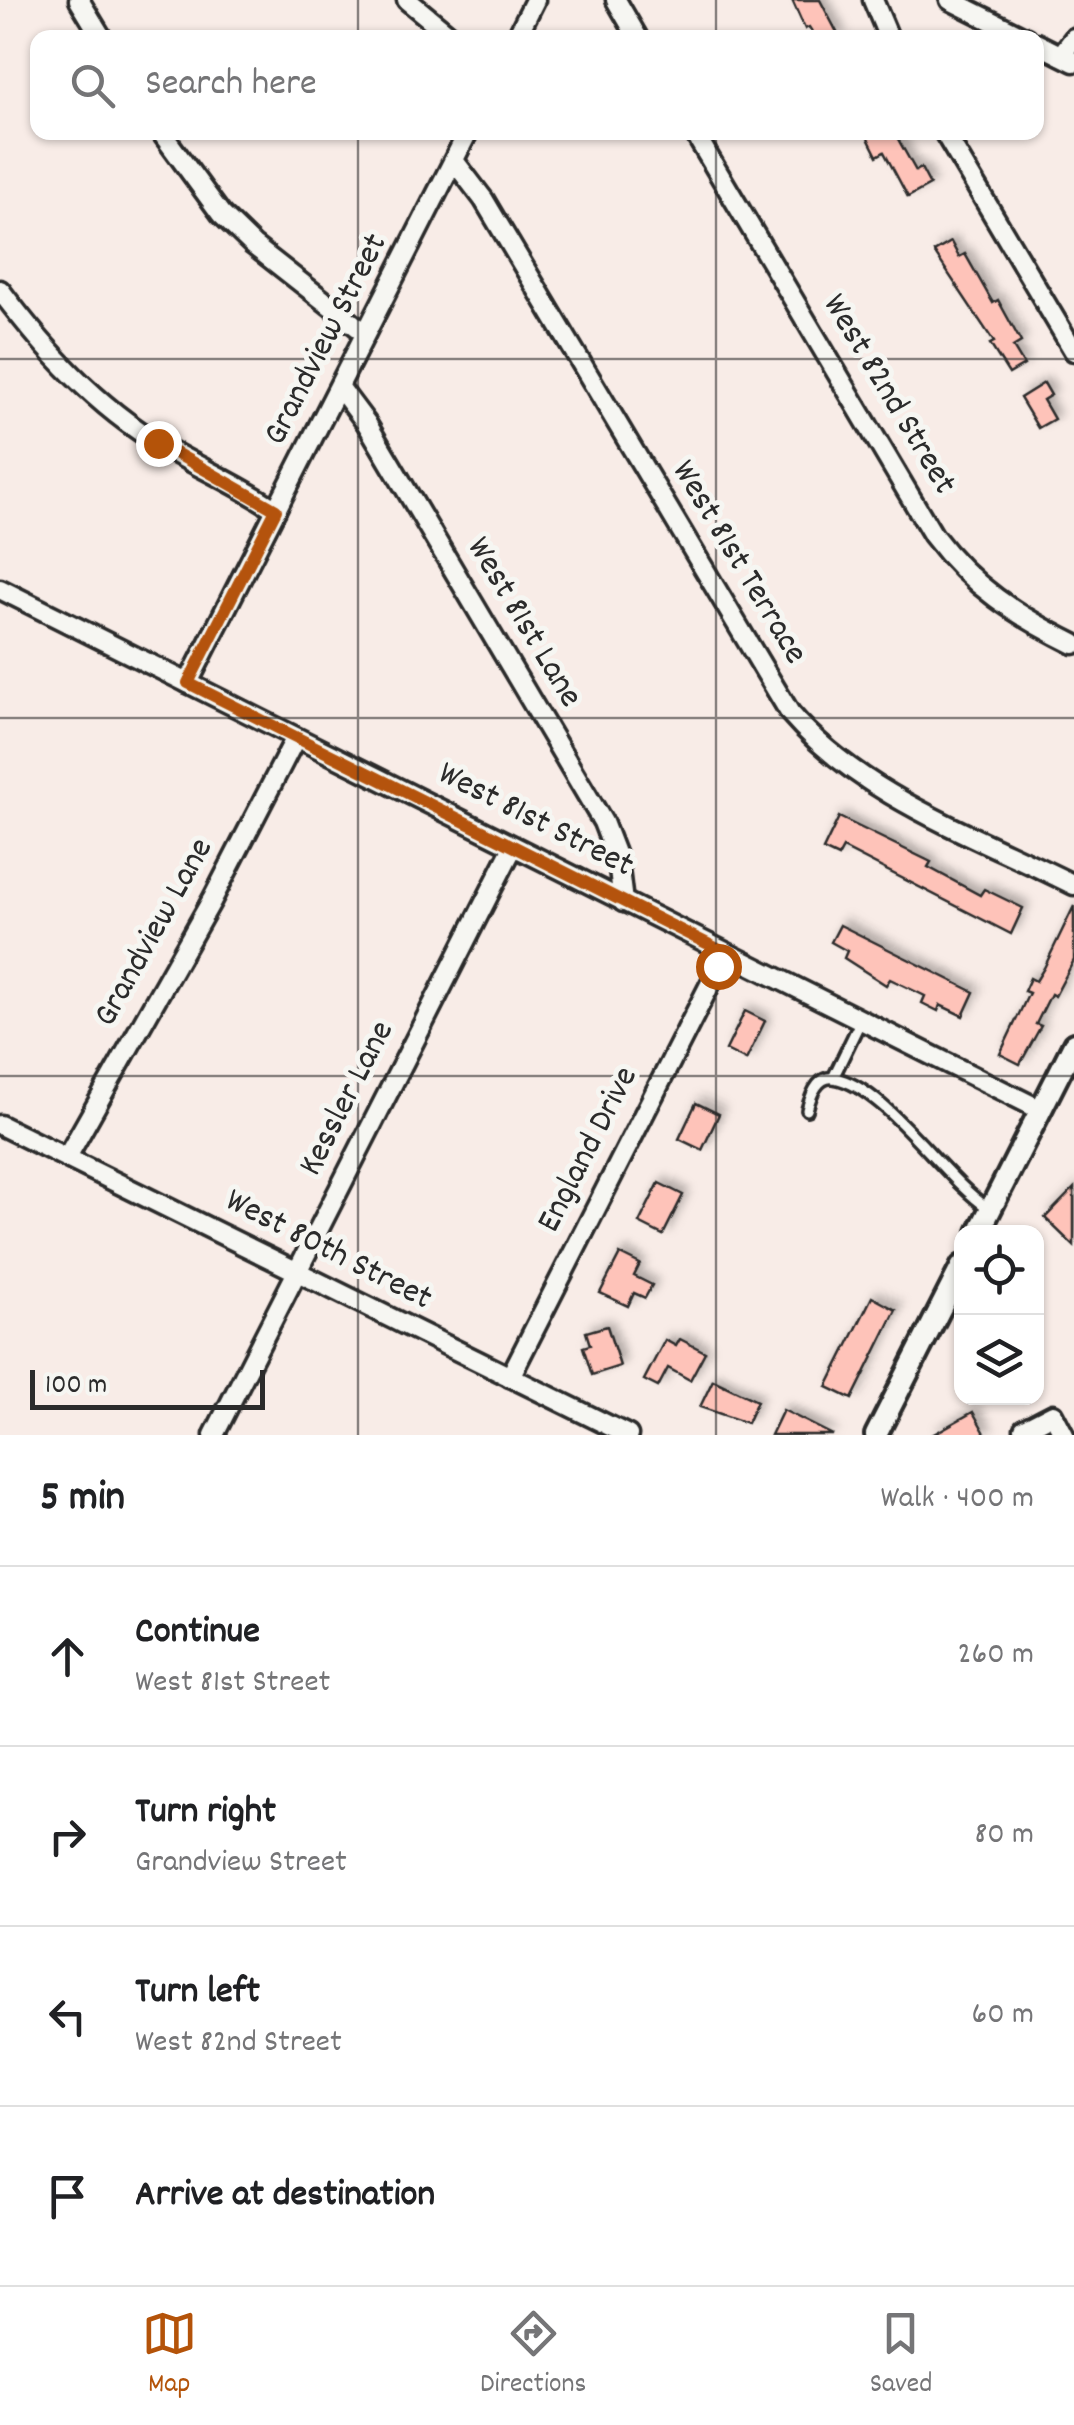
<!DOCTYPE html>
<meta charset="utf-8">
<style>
body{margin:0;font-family:Dekko,sans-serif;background:#f2f2f2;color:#202124}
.controls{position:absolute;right:30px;bottom:30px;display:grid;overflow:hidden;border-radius:20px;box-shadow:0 2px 8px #0004}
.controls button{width:90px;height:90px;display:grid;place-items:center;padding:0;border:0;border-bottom:2px solid #e0e0e0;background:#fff;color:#202124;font:50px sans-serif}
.scale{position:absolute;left:30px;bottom:25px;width:235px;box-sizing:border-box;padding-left:10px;border:5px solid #2b2b2b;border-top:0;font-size:28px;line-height:35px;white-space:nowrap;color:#2b2b2b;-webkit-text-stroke:8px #f6f6f2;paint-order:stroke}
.stop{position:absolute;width:30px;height:30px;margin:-22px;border:8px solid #b45309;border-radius:50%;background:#fff}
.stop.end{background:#b45309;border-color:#fff;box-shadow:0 2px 10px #0008}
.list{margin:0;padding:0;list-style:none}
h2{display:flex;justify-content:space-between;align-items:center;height:130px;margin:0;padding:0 40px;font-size:42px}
h2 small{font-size:32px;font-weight:400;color:#757577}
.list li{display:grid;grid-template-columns:65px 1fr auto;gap:30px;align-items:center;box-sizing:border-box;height:180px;padding:0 40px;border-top:2px solid #e0e0e0}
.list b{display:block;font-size:38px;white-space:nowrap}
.list p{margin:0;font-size:32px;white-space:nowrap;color:#757577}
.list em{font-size:32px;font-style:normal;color:#757577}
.icon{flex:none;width:55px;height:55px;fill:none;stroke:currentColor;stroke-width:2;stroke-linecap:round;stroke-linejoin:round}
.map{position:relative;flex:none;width:1074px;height:1435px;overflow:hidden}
.search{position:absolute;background:#fff;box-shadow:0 2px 8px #0004;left:30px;right:30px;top:30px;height:110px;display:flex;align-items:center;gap:25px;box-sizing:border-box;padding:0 35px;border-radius:20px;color:#757577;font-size:38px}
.sheet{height:850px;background:#fff}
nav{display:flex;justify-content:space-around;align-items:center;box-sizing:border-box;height:140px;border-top:2px solid #e0e0e0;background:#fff;font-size:28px;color:#757577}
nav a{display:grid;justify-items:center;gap:5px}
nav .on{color:#b45309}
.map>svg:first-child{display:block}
.building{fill:#fec3b9;stroke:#2b2b2b;stroke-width:2.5;filter:url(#shadow)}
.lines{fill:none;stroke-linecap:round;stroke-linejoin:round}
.service-casing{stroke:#2b2b2b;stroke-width:16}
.minor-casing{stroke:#2b2b2b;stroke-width:25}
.tertiary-casing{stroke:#2b2b2b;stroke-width:28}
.service{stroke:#f6f6f2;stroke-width:9}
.minor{stroke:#f6f6f2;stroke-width:18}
.tertiary{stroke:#f6f6f2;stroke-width:20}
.route{stroke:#b45309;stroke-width:12}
.grid{fill:none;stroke:#2b2b2b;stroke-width:2.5;stroke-opacity:0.55}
.labels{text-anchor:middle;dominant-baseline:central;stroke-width:10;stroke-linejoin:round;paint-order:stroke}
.street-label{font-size:35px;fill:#2b2b2b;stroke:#f6f6f2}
</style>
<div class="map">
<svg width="1074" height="1435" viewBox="0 0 1074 1435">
<defs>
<filter id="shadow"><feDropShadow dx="5.5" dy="-5.5" stdDeviation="5" flood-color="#0004"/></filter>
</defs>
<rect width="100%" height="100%" fill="#f8ece7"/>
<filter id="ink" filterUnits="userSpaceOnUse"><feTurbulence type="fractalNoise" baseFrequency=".01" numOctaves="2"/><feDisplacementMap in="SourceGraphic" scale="20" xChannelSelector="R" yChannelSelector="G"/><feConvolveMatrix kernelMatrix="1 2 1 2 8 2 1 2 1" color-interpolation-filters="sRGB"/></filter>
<g filter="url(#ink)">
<g class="building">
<path d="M 792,0 L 820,0 L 840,38 L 816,38 L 809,27 L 805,29 Z"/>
<path d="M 865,132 L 894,132 L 916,171 L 921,168 L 930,185 L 908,197 L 884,152 L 877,156 Z"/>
<path d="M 951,242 L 959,257 L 965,254 L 993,303 L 998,300 L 1021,342 L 1013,347 L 1024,365 L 1009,374 L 990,344 L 994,342 L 934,252 Z"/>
<path d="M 1044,383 L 1051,395 L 1043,400 L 1054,419 L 1038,428 L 1020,398 Z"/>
<path d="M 839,817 L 931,862 L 928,867 L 980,895 L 984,889 L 1023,908 L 1011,934 L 843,848 L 838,857 L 823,850 Z"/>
<path d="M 1074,906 L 1074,960 L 1055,996 L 1051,994 L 1036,1024 L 1041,1026 L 1020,1064 L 1000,1054 L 1029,993 L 1024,991 L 1030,978 L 1036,981 L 1044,968 Z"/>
<path d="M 840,925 L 974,992 L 963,1016 L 940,1005 L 938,1011 L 922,1003 L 925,996 L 890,979 L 886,985 L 844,958 L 847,951 L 831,942 Z"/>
<path d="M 745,1011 L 765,1021 L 746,1060 L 726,1050 Z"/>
<path d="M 696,1103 L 719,1114 L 702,1150 L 679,1139 Z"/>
<path d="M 659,1183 L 683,1195 L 663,1235 L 639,1223 Z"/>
<path d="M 1074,1188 L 1074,1246 L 1045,1218 Z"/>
<path d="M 620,1254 L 640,1264 L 634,1276 L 652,1285 L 645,1298 L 634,1293 L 628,1306 L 600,1293 Z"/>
<path d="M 872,1297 L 896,1310 L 852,1399 L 827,1387 Z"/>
<path d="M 607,1326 L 620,1366 L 592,1375 L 583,1347 L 590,1345 L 586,1332 Z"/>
<path d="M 680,1339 L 705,1352 L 690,1380 L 668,1368 L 658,1387 L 644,1380 L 665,1340 L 676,1346 Z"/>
<path d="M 713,1380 L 757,1401 L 747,1423 L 700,1407 Z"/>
<path d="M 783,1410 L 833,1435 L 771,1435 Z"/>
<path d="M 973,1412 L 986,1435 L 932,1435 Z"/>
</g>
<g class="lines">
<g class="service-casing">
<g id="service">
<path d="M 833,1078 L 861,1020"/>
<path d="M 807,1110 C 810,1098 817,1075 834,1078 C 885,1087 942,1177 988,1208"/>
</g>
</g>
<g class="minor-casing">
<g id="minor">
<path d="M 79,0 L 102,38"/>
<path d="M 407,0 L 453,38"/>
<path d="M 616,0 L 638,38"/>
<path d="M 873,0 L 889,38"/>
<path d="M 950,0 L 1026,38"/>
<path d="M 516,38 L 535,0"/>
<path d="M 1036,43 L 1074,62"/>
<path d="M 1061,55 L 1074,38"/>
<path d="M 161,132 L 221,214 L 253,245 L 365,333"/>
<path d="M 694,132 L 933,535 C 972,587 1016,615 1074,644"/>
<path d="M 944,132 L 1074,351"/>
<path d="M 455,162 L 484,200 L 790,713 C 862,797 977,836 1074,885"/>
<path d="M 0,290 C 45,350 96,406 161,445 C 199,468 240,485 276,510"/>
<path d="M 340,388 L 367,424 L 603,822 L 618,861 L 623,902"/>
<path d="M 0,589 L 1041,1110"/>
<path d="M 188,683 L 468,132"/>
<path d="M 0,1125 L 628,1435"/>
<path d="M 67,1157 L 212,900 L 295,739"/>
<path d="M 510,1377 L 726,953"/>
<path d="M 214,1435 L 513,847"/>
<path d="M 1028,1435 L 1024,1429 L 1053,1414 L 1064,1435"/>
</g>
</g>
<g class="tertiary-casing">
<g id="tertiary">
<path d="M 979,1232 L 1074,1044"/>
<path d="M 876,1435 L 962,1266"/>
</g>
</g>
<use href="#service" class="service"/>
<use href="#minor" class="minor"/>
<use href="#tertiary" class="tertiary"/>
</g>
</g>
<g class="lines" filter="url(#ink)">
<path class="route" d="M 158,443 L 276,510 L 188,683 L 726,953 L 718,966"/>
</g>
<path class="grid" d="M 358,0 L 358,38M 716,0 L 716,38M 358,132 L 358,1435M 716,132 L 716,1435M 0,359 L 1074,359M 0,718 L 1074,718M 0,1076 L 1074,1076"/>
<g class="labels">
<g class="street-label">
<text transform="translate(327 340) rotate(-63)">Grandview Street</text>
<text transform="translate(888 395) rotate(59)">West 82nd Street</text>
<text transform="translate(738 563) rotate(59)">West 81st Terrace</text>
<text transform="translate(523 623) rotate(59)">West 81st Lane</text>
<text transform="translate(535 821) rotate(27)">West 81st Street</text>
<text transform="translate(155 933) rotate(-61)">Grandview Lane</text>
<text transform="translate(348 1099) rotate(-63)">Kessler Lane</text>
<text transform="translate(589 1150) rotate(-63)">England Drive</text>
<text transform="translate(328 1251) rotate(27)">West 80th Street</text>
</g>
</g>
</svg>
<div class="controls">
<button><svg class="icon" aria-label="locate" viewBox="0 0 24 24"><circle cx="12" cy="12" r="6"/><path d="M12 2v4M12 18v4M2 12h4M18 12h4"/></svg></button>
<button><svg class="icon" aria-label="layers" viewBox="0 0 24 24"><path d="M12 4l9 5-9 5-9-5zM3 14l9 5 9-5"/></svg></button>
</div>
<div class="scale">100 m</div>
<div class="stop" style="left:718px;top:966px"></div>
<div class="stop end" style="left:158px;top:443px"></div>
<div class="search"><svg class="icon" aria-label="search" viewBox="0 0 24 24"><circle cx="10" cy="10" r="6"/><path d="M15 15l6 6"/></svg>Search here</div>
</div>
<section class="sheet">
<h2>5 min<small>Walk · 400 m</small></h2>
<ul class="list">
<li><svg class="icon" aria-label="ahead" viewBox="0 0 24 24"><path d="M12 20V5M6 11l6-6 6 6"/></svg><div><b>Continue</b><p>West 81st Street</p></div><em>260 m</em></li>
<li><svg class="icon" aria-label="right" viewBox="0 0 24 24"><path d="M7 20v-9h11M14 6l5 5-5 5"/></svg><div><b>Turn right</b><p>Grandview Street</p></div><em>80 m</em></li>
<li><svg class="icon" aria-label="left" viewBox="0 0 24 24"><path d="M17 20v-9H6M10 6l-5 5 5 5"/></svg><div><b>Turn left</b><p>West 82nd Street</p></div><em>60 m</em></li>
<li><svg class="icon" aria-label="arrive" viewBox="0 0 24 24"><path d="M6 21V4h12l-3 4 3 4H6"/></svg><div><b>Arrive at destination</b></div></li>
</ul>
</section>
<nav>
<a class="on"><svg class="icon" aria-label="map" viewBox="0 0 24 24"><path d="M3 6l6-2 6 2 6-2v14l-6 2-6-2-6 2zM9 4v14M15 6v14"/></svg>Map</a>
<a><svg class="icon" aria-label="directions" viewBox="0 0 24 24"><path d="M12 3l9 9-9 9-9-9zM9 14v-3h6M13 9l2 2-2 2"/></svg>Directions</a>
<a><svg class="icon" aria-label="saved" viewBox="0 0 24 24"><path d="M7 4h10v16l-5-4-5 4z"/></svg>Saved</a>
</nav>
